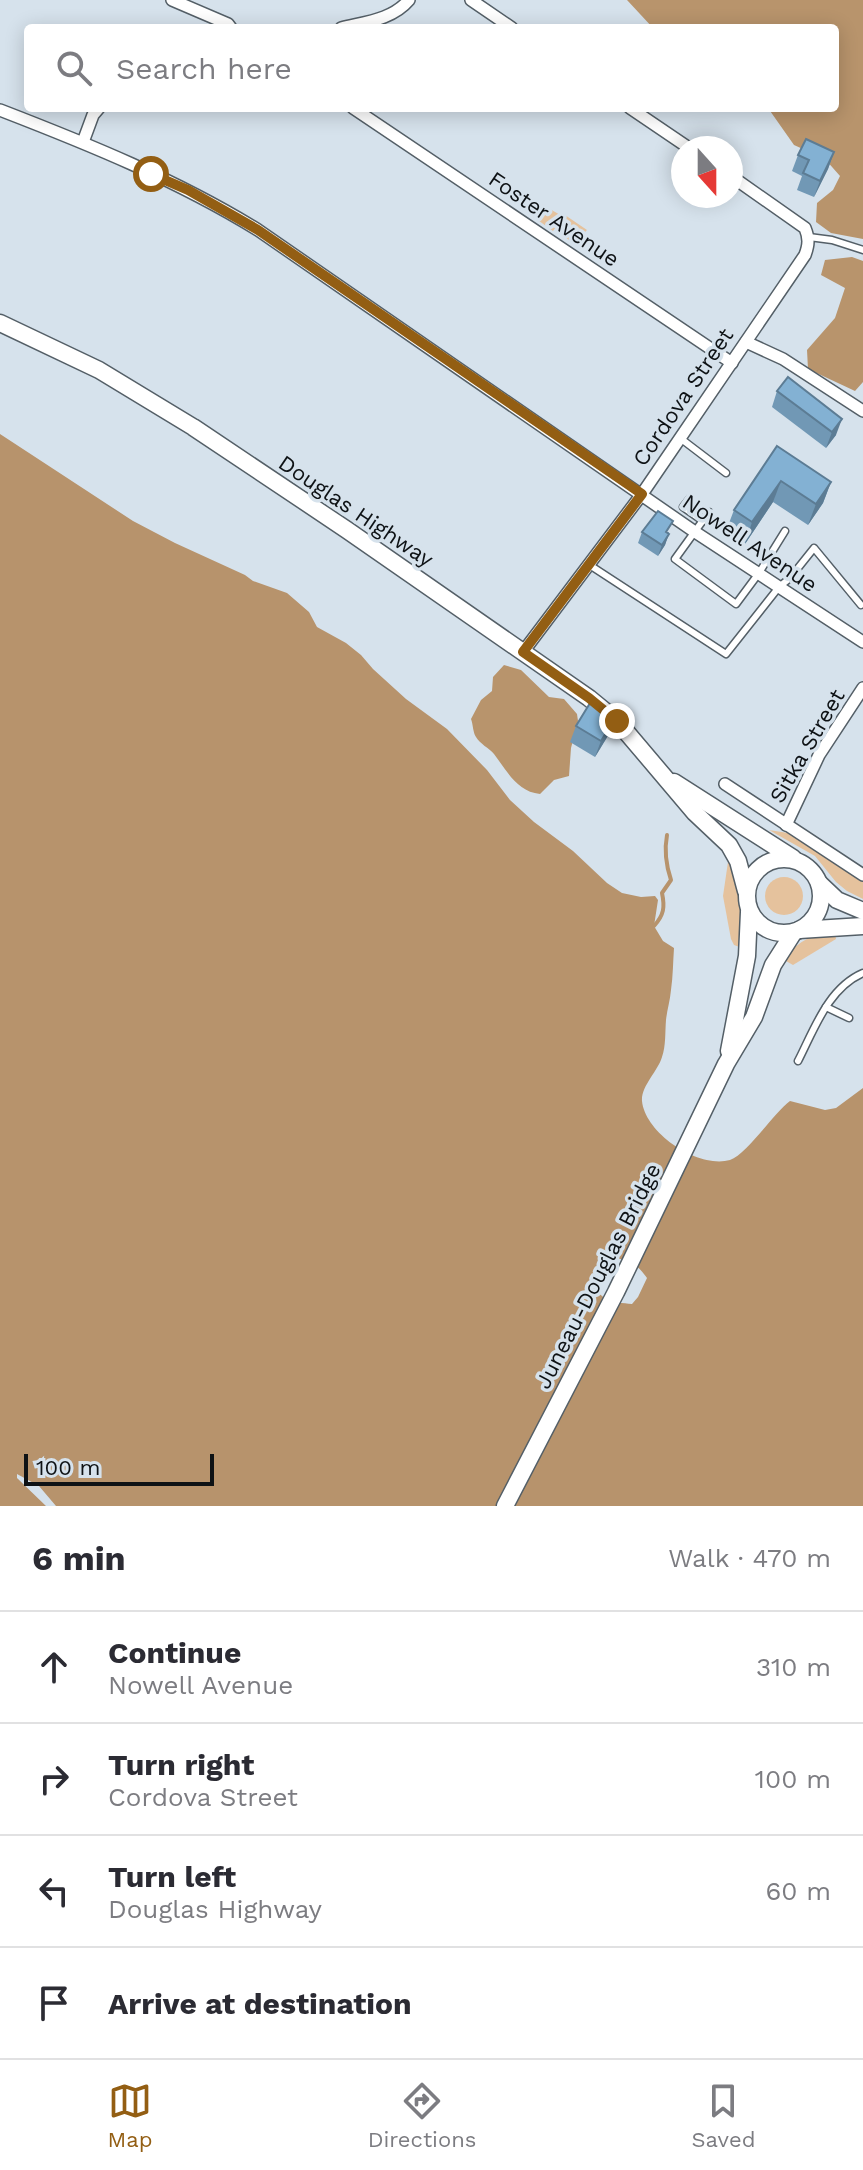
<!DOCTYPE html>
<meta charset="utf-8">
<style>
body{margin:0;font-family:"Work Sans",sans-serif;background:#f7f7f7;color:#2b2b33}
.compass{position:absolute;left:671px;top:136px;width:72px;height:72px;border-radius:50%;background:#fff;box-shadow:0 4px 20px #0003;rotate:159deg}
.scale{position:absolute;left:24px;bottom:20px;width:190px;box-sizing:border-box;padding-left:8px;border:4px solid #0e1215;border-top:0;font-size:22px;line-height:28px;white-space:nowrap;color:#0e1215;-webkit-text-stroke:6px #d6e2ec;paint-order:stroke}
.stop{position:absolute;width:24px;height:24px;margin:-18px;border:6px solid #935e13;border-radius:50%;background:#fff}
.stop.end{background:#935e13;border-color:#fff;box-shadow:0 2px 8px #0008}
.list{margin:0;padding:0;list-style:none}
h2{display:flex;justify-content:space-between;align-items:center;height:104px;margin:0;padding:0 32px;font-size:34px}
h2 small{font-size:26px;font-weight:400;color:#7c7c81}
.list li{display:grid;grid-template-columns:52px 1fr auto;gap:24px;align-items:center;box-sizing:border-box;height:112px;padding:0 32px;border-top:2px solid #e1e1e2}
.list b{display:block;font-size:30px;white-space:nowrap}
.list p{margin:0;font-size:26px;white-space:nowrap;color:#7c7c81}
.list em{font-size:26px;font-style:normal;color:#7c7c81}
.icon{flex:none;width:44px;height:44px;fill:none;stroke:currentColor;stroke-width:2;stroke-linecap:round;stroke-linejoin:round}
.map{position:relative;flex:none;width:863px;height:1506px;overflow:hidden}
.search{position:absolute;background:#fff;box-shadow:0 4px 20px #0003;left:24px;right:24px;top:24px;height:88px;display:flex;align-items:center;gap:20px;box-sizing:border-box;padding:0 28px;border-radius:8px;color:#7c7c81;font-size:30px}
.sheet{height:552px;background:#fff}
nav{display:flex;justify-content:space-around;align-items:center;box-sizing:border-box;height:112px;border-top:2px solid #e1e1e2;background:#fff;font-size:22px;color:#7c7c81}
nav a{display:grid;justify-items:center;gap:4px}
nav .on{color:#935e13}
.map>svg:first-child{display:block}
.green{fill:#e5c29d}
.forest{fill:#b8946c}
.water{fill:#b7936c;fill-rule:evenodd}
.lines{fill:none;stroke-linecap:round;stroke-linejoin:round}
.stream{stroke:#b7936c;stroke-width:4}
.service-casing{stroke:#545f67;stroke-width:9}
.minor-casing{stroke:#545f67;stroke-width:14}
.secondary-casing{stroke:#545f67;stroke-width:19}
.service{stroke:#fff;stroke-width:6}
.minor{stroke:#fff;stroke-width:11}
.secondary{stroke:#fff;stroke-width:16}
.wall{fill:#7198b5}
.shaded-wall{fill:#5c7c94}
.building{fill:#83b1d3;stroke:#5c7c94;stroke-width:2}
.route{stroke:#935e13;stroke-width:10}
.labels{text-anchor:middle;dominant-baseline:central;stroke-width:7;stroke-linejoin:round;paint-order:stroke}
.street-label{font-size:22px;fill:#0e1215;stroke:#d6e2ec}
</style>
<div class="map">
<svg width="863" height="1506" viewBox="0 0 863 1506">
<rect width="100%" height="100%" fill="#d6e2ec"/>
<g class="green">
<path d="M 536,201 L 562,216 L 559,223 L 565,215 L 587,230 L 574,243 L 555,231 L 556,227 L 553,231 L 528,213 Z"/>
<path d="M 769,830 L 788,833 L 863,880 L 863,899 L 847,891 L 836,882 L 815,856 Z"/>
<path d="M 733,859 L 742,893 L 747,946 L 745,949 L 734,945 L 731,939 L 723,896 L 728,862 Z"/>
<circle cx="784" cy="896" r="19"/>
<path d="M 820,934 L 835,934 L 836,939 L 793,965 L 786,961 C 794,944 803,940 820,934 Z"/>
</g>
<g class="forest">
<path d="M 627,0 L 863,0 L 863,239 L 831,233 L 816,222 L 817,203 L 833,190 L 840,176 L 825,159 L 794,145 L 768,108 L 835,108 L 835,28 L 653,28 Z"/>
<path d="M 852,257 L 863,261 L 863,382 L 855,391 L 808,369 L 807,350 L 835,318 L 845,288 L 821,275 L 825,260 Z"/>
<path d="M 504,665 L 521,670 L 549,697 L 564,699 L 577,714 L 578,721 L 571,748 L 569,776 L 554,780 L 540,794 C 517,792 507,771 494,754 C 489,748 480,744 476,737 C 473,733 473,724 471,719 L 481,700 L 492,691 L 493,677 Z"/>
</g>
<path class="water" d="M 0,434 L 133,521 L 175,543 L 245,575 L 253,581 L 287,593 L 309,612 L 317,627 L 346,643 L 361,655 L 373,669 L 406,699 L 447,729 L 487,770 L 510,800 L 534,822 L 573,851 L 607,883 L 622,893 L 641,897 L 655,896 L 658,900 L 654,926 L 663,941 L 674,948 C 673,962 673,976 671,990 C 670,1001 667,1010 666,1020 C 665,1032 666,1046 662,1057 C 658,1071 641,1086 642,1101 C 645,1133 698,1169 730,1160 C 747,1154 773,1114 790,1101 L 825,1110 L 836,1108 L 863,1088 L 863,1506 L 56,1506 L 39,1486 L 17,1474 L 17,1478 L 46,1506 L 0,1506 ZM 614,1258 C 630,1260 637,1264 647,1278 L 638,1297 L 632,1304 C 623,1303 613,1303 605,1298 C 586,1286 592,1262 614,1258 Z"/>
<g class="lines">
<path class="stream" d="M 654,926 C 664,915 665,907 662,893 L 671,880 C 666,865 664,851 667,835"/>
<g class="service-casing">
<g id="service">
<path d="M 809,237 L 832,240 L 863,250"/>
<path d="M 680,438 L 726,473"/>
<path d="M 690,498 L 683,507 L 703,521"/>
<path d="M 709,512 L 675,559 L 736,604 L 759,573 L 785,531"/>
<path d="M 588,564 L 726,654 L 779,587 L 790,578 L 814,548 L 861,605"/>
<path d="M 826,1007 L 849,1018"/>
<path d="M 798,1061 C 814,1030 828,988 863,973"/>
</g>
</g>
<g class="minor-casing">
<g id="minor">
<path d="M 172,0 L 228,24 L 231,28"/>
<path d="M 471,0 L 512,28"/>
<path d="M 341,28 C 365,22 392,20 409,0"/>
<path d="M 353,108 L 732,363"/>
<path d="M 630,108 L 689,148"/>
<path d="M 0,110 C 88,144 177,180 258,230 L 695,532 L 863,642"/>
<path d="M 83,142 L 93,115 L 99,108"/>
<path d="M 746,342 L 783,359 L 863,411"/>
<path d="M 523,652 L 642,494 L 805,255 C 809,244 809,238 805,228 L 731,176"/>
<path d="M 725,784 L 863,875"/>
<path d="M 786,825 L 819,755 L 863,688"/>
</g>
</g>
<g class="secondary-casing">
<g id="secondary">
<path d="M 0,323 L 99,370 L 193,427 L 347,530 L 589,698 L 617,721 L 695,813 L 729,845 L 738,861 L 746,891"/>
<path d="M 674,782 L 793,858"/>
<circle cx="784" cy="896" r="37"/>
<path d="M 819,883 L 837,900 L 863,911"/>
<path d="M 799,930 L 863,926"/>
<path d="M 729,1051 L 747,956 L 749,912"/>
<path d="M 505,1506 L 616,1292 L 726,1064 L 754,1017 L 773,965 L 794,932"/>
</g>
</g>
<use href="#service" class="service"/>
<use href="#minor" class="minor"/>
<use href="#secondary" class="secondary"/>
</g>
<g class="wall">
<path d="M 834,152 L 828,169 L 814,197 L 797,190 L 802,176 L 792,171 L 798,155 Z"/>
<path d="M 777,391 L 836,435 L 826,448 L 772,407 Z"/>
<path d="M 777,446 L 831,482 L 823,503 L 808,525 L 773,502 L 745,544 L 726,531 L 734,510 Z"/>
<path d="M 642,532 L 669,532 L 665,545 L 658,556 L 638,543 Z"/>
<path d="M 615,718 L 609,734 L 595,757 L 570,742 L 576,726 Z"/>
</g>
<g class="shaded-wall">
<path d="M 834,152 L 828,169 L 814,197 L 820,181 Z"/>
<path d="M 842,419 L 836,435 L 826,448 L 832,432 Z"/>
<path d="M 781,481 L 773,502 L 745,544 L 752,522 Z"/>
<path d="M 831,482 L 823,503 L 808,525 L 816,504 Z"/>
<path d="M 669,534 L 665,545 L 658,556 L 662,545 Z"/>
<path d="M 615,718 L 609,734 L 595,757 L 601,741 Z"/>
</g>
<g class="building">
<path d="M 806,139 L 834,152 L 820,181 L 803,173 L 809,160 L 798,155 Z"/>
<path d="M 788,377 L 842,419 L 832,432 L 777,391 Z"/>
<path d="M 777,446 L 831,482 L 816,504 L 781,481 L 752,522 L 734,510 Z"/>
<path d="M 658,511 L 673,521 L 666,532 L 669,534 L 662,545 L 642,532 Z"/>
<path d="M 590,703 L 615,718 L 601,741 L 576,726 Z"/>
</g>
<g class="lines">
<path class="route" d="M 151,174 L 188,190 L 258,230 L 642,494 L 523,652 L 589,698 L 617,721"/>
</g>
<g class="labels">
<g class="street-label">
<text transform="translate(554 219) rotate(34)">Foster Avenue</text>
<text transform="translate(683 397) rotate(-56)">Cordova Street</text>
<text transform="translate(356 511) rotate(34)">Douglas Highway</text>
<text transform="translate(750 543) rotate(34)">Nowell Avenue</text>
<text transform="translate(807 746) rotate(-60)">Sitka Street</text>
<text transform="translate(598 1276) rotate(-63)">Juneau-Douglas Bridge</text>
</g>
</g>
</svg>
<svg class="compass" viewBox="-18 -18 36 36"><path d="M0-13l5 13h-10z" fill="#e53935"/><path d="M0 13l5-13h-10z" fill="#7c7c81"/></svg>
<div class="scale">100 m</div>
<div class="stop" style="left:151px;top:174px"></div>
<div class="stop end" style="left:617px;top:721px"></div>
<div class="search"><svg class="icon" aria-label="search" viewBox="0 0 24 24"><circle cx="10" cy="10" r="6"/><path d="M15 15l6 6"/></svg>Search here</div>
</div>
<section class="sheet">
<h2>6 min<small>Walk · 470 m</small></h2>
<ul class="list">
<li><svg class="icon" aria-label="ahead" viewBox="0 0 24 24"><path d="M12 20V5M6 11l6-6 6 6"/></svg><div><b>Continue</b><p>Nowell Avenue</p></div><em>310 m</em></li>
<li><svg class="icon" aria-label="right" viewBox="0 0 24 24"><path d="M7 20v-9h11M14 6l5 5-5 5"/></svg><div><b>Turn right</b><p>Cordova Street</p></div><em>100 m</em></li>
<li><svg class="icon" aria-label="left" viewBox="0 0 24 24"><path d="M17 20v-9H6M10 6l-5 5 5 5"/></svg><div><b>Turn left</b><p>Douglas Highway</p></div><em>60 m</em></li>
<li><svg class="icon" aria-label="arrive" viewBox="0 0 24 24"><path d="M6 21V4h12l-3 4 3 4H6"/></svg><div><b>Arrive at destination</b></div></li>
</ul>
</section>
<nav>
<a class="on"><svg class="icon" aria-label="map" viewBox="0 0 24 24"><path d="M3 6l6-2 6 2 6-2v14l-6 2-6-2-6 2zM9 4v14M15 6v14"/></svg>Map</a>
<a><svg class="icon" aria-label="directions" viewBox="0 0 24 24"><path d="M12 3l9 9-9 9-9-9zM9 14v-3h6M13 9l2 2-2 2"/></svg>Directions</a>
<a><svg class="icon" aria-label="saved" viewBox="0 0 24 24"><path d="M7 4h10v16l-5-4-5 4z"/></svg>Saved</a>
</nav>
